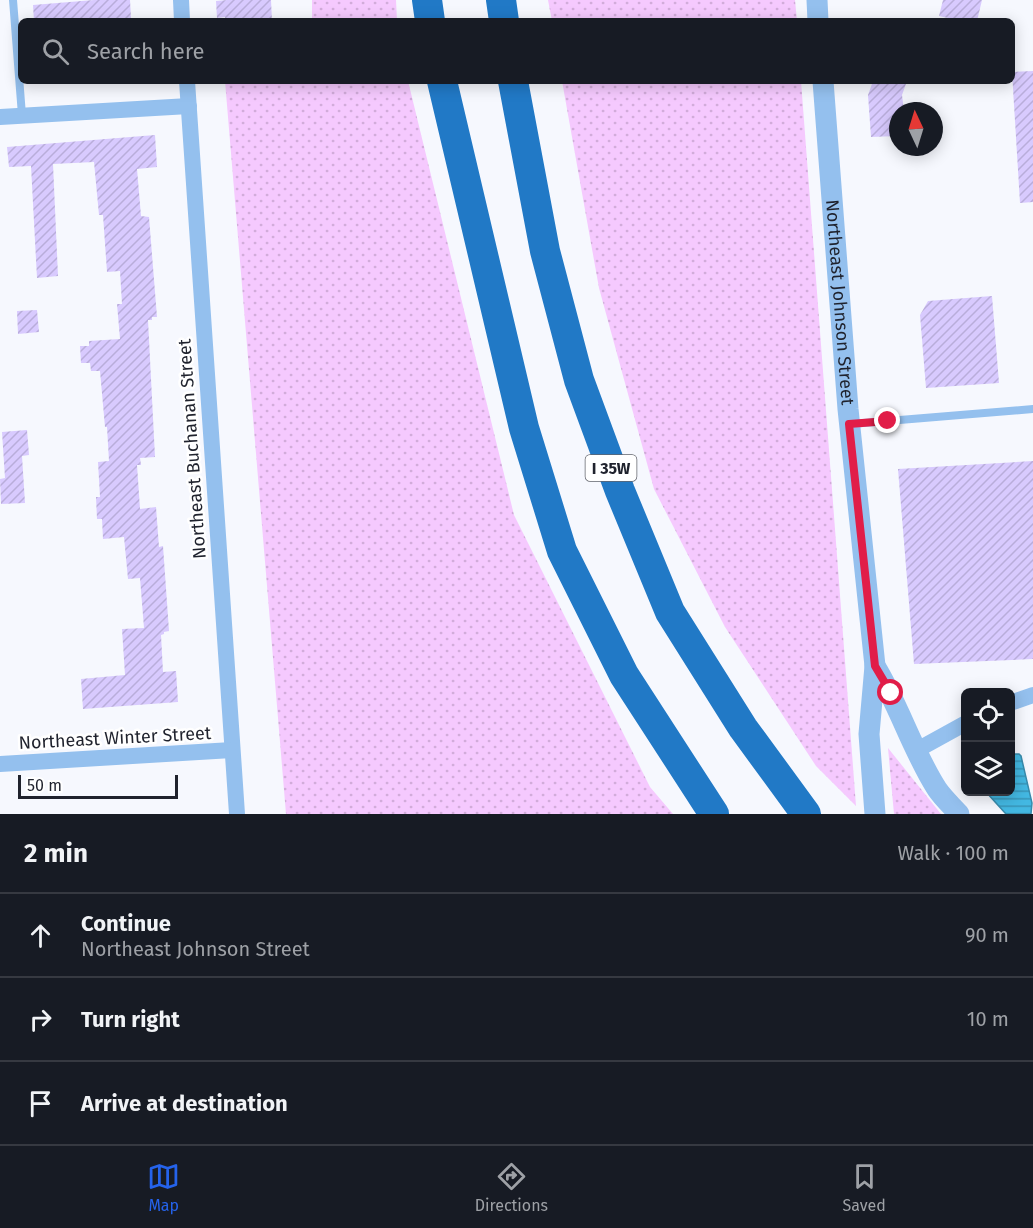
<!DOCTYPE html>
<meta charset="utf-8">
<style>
body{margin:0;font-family:"Fira Sans",sans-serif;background:#242831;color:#f1f3f6}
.controls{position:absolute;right:18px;bottom:18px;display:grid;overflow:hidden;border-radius:9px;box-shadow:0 3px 15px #0003}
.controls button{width:54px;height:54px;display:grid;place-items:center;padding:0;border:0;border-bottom:2px solid #363941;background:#171b24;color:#f1f3f6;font:30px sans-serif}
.compass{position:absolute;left:889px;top:102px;width:54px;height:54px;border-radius:50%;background:#171b24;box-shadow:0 3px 15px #0003;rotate:356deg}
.scale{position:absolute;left:18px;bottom:15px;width:160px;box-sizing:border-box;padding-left:6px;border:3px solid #1f222d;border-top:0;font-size:16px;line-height:21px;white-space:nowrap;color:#1f222d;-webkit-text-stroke:4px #fff;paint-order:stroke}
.stop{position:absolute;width:18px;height:18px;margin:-14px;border:4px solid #e11d48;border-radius:50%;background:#fff}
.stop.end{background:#e11d48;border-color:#fff;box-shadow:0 2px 6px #0008}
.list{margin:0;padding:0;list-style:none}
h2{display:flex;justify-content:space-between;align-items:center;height:78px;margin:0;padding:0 24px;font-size:26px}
h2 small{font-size:20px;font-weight:400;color:#9ea1a6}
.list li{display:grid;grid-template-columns:39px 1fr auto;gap:18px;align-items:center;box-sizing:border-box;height:84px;padding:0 24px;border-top:2px solid #363941}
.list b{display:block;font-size:22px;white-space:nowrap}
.list p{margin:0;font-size:20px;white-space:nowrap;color:#9ea1a6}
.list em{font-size:20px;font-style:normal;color:#9ea1a6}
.icon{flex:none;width:33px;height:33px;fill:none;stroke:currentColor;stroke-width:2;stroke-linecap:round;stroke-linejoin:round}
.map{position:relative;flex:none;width:1033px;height:814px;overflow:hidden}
.search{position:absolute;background:#171b24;box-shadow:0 3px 15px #0003;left:18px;right:18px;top:18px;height:66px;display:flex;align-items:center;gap:15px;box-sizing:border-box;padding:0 21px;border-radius:9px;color:#9ea1a6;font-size:22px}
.sheet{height:330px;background:#171b24}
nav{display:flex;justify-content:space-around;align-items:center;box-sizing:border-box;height:84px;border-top:2px solid #363941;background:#171b24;font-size:16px;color:#9ea1a6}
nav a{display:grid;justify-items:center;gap:3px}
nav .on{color:#2563eb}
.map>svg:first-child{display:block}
.grass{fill:url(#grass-dots)}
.water{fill:url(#water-rules);stroke:#388bac;stroke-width:1.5}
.building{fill:url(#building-hatch)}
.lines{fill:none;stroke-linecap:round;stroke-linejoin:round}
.service{stroke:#94c0ee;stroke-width:8}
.minor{stroke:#94c0ee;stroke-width:16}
.tertiary{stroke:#94c0ee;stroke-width:21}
.motorway{stroke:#2179c6;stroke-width:30}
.route{stroke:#e11d48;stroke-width:8}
.labels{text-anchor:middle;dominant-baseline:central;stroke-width:5;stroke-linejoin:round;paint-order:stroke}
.shield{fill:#fff;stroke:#62646c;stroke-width:1.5}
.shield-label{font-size:16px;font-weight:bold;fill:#1f222d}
.street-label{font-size:18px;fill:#1f222d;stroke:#fff}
</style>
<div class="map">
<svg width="1033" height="814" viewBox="0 0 1033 814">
<defs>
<pattern id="grass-dots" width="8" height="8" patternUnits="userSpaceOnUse" patternTransform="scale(1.5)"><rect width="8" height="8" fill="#f5c9fe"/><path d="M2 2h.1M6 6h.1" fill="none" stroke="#d2acda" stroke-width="1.8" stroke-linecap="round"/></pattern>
<pattern id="water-rules" width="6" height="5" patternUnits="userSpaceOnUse" patternTransform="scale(1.5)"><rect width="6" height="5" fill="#43b8e2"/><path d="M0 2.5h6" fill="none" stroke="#3795b8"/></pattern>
<pattern id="building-hatch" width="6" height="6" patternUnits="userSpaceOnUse" patternTransform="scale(1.5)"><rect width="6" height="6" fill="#d8cafe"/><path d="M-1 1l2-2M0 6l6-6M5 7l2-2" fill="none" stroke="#b9adda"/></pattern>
</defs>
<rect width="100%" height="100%" fill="#f6f8fe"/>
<g class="grass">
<path d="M 312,0 L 396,0 L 397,21 L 312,21 Z"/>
<path d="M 548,0 L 795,0 L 797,21 L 552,21 Z"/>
<path d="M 225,81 L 408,81 L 514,515 L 650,787 L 673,814 L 286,814 Z"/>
<path d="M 562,81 L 801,81 L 856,806 L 816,766 L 725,627 L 654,489 L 599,288 Z"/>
<path d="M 888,748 L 941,814 L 894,814 Z"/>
</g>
<path class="water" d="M 1011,754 L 1019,754 L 1021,756 L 1032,803 L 1031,814 L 1006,814 L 986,792 L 1010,792 Z"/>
<g class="building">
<path d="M 94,0 L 130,0 L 131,18 L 101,21 L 34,21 L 33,5 Z"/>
<path d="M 227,0 L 271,0 L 272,21 L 225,21 L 225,17 L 217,18 L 216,1 Z"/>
<path d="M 943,0 L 982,0 L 977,21 L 961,21 L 939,16 Z"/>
<path d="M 1033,71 L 1033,202 L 1020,203 L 1012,72 Z"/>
<path d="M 873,81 L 907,81 L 902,95 L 904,111 L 898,111 L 898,136 L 871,137 L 868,95 Z"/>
<path d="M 155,135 L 157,167 L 137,169 L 141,216 L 149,217 L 157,317 L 152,317 L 152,320 L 148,320 L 155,457 L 140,458 L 141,465 L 137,465 L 140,509 L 156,507 L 159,547 L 163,546 L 169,631 L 164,632 L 164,634 L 161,635 L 163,672 L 176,671 L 178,702 L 83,709 L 81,679 L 125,675 L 122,629 L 144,628 L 140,578 L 128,579 L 124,537 L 103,539 L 102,519 L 97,519 L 96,497 L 100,497 L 98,462 L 109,461 L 107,427 L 105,427 L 100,371 L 91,371 L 90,363 L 81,363 L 80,346 L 89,346 L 89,341 L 120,339 L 117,304 L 122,304 L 120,271 L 107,272 L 103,215 L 99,215 L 94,162 L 53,164 L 58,276 L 37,278 L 31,166 L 9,167 L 7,147 Z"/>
<path d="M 992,296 L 999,383 L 926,388 L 920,315 L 928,301 Z"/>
<path d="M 37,310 L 39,332 L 18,334 L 17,311 Z"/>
<path d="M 27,430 L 29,455 L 22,456 L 25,503 L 1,504 L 0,479 L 5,478 L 2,432 Z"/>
<path d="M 1033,461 L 1033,659 L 914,664 L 898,469 Z"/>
</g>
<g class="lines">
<g class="service">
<path d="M 13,0 L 22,115"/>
<path d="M 851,424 L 1033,409"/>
</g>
<g class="minor">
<path d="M 181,0 L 182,21"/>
<path d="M 187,81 L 237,814"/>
<path d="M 0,117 L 189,106"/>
<path d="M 1010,703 L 1033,695"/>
<path d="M 917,750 L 966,723"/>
<path d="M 0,764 L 232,750"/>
</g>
<g class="tertiary">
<path d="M 817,0 L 818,21"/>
<path id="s1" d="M 823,81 L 848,409 L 875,666 L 869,734 L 875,814"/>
<path d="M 875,666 C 899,705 913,752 937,789 C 943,798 952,806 959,814"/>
</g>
<g class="motorway">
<path d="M 427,0 L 430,21"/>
<path d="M 501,0 L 504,21"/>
<path d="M 442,81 L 524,428 L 562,551 L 624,675 L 714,814"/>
<path d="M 513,81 L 545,251 L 579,380 L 620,491 L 670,612 L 743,728 L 806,814"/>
</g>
</g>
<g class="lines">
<path class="route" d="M 888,421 L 849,424 L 875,666 L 891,693"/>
</g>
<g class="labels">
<rect class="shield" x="585.5" y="455" width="51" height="26" rx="4.5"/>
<g class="shield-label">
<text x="611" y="468">I 35W</text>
</g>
<g class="street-label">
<text stroke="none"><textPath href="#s1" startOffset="222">Northeast Johnson Street</textPath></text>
<text transform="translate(192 449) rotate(-94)">Northeast Buchanan Street</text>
<text transform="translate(115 738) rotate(-3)">Northeast Winter Street</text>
</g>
</g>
</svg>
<div class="controls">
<button><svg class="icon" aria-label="locate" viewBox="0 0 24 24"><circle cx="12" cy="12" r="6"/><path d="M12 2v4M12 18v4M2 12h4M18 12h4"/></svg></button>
<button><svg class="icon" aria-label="layers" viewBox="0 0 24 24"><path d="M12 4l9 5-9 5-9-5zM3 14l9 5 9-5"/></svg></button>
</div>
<svg class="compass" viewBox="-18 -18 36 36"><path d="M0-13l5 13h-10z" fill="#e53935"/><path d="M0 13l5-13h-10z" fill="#9ea1a6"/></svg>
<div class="scale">50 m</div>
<div class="stop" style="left:891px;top:693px"></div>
<div class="stop end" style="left:888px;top:421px"></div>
<div class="search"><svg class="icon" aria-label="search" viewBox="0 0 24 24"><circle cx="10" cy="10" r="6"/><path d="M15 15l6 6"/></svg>Search here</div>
</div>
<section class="sheet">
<h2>2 min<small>Walk · 100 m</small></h2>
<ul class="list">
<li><svg class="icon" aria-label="ahead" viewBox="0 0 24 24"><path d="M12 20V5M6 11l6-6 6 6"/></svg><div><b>Continue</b><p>Northeast Johnson Street</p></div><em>90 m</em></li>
<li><svg class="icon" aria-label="right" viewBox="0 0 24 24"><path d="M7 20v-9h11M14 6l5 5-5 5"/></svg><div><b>Turn right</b></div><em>10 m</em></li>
<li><svg class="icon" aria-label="arrive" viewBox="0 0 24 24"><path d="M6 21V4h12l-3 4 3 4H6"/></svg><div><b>Arrive at destination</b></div></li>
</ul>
</section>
<nav>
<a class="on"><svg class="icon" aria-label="map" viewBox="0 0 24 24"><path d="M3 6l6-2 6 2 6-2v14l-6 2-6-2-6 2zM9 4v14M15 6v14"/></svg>Map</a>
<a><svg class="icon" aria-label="directions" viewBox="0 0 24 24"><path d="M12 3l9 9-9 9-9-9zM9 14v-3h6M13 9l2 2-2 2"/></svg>Directions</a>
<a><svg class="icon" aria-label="saved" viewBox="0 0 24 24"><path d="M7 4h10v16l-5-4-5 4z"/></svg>Saved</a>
</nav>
